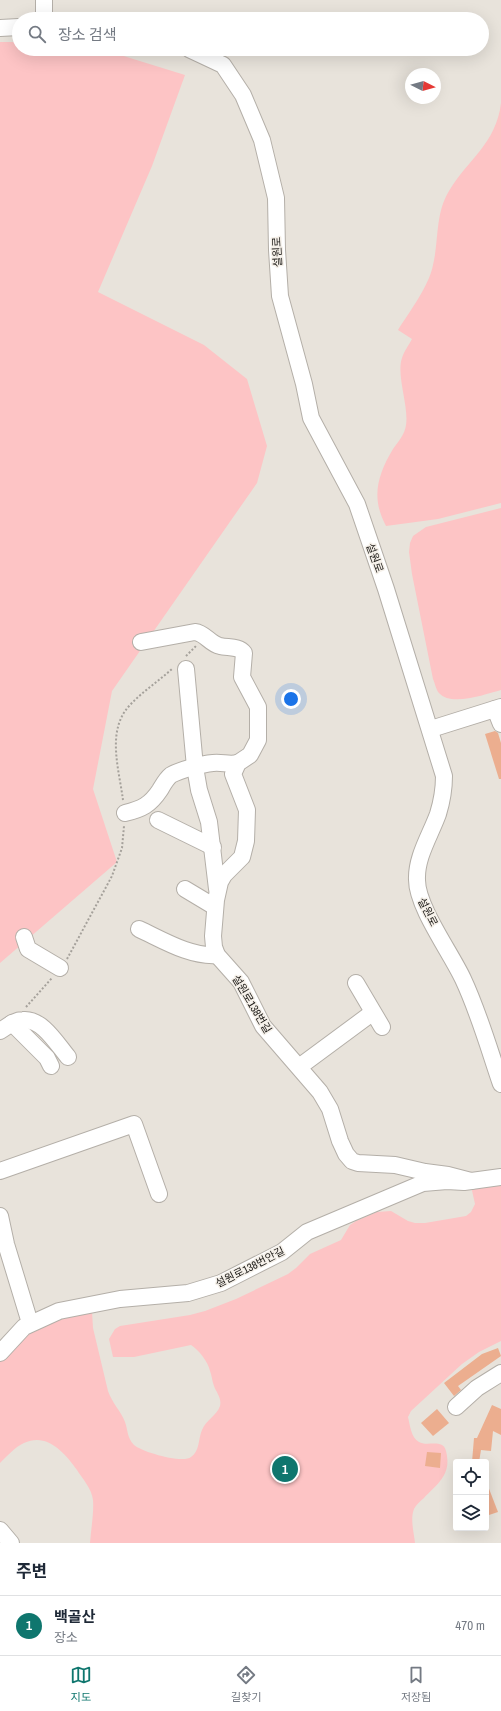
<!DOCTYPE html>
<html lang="ko">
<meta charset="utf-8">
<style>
body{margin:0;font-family:"Archivo Narrow","Noto Sans KR",sans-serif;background:#f2f2f3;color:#1f2937}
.controls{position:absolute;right:12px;bottom:12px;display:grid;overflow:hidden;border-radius:4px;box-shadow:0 4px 16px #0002}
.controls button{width:36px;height:36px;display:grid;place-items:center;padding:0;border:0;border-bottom:1px solid #e0e1e3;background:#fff;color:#1f2937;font:20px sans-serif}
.compass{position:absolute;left:405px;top:68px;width:36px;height:36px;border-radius:50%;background:#fff;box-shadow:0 4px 16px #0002;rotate:96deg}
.you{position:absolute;left:291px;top:699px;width:14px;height:14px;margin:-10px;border:3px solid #fff;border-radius:50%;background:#1a73e8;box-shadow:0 0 0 6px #1a73e833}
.badge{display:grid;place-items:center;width:26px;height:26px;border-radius:50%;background:#0f766e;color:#fff;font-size:13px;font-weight:700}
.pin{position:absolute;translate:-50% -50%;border:2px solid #fff;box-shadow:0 1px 4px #0006}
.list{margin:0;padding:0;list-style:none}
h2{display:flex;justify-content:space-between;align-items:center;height:52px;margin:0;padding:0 16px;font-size:17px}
h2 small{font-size:13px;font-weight:400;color:#747a83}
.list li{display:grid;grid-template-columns:26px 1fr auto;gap:12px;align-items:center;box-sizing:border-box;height:60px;padding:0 16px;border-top:1px solid #e0e1e3}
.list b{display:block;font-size:15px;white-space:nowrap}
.list p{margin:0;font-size:13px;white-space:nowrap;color:#747a83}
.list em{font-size:13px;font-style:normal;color:#747a83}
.icon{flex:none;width:22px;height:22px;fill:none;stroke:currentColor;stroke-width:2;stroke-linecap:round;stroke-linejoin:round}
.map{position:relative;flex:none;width:501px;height:1543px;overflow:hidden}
.search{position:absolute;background:#fff;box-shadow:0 4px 16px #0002;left:12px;right:12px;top:12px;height:44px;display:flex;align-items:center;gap:10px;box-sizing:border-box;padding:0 14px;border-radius:22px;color:#747a83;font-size:15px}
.sheet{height:112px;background:#fff}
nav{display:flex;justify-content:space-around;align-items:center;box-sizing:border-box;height:56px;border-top:1px solid #e0e1e3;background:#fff;font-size:11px;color:#747a83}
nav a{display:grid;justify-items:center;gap:2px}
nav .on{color:#0f766e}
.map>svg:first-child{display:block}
.green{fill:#fdc4c5}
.building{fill:#ecae8f}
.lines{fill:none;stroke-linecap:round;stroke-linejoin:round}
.minor-casing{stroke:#b4afa8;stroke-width:18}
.path{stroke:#a5a19b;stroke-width:2;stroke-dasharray:2 2;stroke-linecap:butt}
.minor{stroke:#fff;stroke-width:16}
.labels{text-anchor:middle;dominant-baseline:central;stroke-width:3;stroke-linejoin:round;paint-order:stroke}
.street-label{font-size:11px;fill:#1b1916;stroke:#f5f0e9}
</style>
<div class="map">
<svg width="501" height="1543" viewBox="0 0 501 1543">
<rect width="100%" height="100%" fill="#e8e3db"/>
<g class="green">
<path d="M 0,42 L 19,42 L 19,49 L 101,49 L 185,75 L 152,166 L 98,292 L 204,345 L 247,379 L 267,446 L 257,483 L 112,691 L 93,789 L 117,862 L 0,963 Z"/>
<path d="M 501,103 L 501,503 L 438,519 L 386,526 C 371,498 377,476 393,449 C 398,442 405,434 406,425 C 409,406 396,375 402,358 C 404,351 409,345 412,339 L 398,330 C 410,311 429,286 433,265 C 439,240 435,214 449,191 C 468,159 496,144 501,103 Z"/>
<path d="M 501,508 L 501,690 C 486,694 451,707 439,693 C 436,690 435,683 433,679 L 412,574 L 409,552 L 410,543 L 413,536 L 426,527 Z"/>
<path d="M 501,1178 L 501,1341 L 479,1352 L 462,1364 L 411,1411 L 408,1417 C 410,1425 411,1438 419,1442 C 427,1447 443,1438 446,1451 C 452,1475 438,1483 424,1498 C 420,1501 416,1505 414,1509 C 410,1519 414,1533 415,1543 L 90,1543 C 91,1529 94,1513 93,1500 C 92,1489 82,1478 77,1470 C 65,1453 47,1432 24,1443 C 15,1447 7,1456 0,1463 L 0,1359 L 18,1339 L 54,1319 L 92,1312 L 93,1328 L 108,1391 C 112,1403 121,1411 125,1422 C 128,1430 127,1438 134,1445 C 142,1452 183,1464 191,1457 C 200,1451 198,1439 202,1430 C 206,1420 217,1415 220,1406 C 222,1398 216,1392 214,1386 C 212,1381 212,1376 210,1371 C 208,1362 199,1350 191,1345 L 134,1357 L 113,1357 L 109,1339 L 115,1329 L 120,1326 L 190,1315 L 205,1311 L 236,1299 L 288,1274 L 296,1268 L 310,1254 L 341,1240 L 350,1225 L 356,1221 L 377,1212 L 391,1211 L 408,1221 L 415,1223 L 425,1223 L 466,1216 L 471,1212 L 475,1204 L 471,1186 Z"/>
</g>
<g class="building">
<path d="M 495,731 L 498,733 L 501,743 L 501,779 L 499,779 L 485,734 Z"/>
<path d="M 498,1348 L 501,1356 L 458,1386 L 461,1390 L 454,1396 L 444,1383 L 482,1354 Z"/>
<path d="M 492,1405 L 501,1409 L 501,1435 L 493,1431 L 491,1451 L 481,1450 L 479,1462 L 472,1462 L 474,1438 L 477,1438 Z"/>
<path d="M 437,1409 L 449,1423 L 433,1436 L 421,1423 Z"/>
<path d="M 427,1452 L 441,1453 L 440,1468 L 425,1466 Z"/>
<path d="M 486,1481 L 498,1512 L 486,1516 Z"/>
</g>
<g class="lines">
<g class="minor-casing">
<g id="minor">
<path d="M 44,0 L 44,19"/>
<path d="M 0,28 L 19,27"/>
<path d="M 189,49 L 223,65 L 243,95 L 262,140 L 276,198 L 277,250 L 280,296 L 304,384 L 311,418 L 357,504 L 386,589 L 444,776 C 444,789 442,801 438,814 C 430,836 416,857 417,880 C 417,907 451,953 463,979 C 479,1013 489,1049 501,1084"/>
<path d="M 141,642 L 195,632 C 205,633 210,644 220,646 C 228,648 239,646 244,653 L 242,677 L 258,707 L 258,740 L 250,755 L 238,763 L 233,774 L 247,810 L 246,841 L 242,857 L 224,875 L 220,882 L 216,900 L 213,936 L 214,947 L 217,955 L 241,982 L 263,1026 L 320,1092 L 330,1109 L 340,1141 L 346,1154 L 352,1161 L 358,1163 L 395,1165 L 425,1172 L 448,1175 L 471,1181"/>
<path d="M 186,669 L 195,767 L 199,790 L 209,822 L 217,889"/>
<path d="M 495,709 L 501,724"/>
<path d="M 431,729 L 501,707"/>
<path d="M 125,813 C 142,809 150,805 160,790 C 163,785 166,779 171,775 C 180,770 202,764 213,763 C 222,762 229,765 238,763"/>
<path d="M 158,820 L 213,847"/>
<path d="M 185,889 L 215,907"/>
<path d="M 139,929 C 163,940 190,957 217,955"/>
<path d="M 24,937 L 28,949 L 60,968"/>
<path d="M 356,983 L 382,1027"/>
<path d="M 12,1023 L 47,1058 L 51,1066"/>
<path d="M 0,1031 C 7,1027 14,1020 23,1020 C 42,1018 57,1044 68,1057"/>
<path d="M 299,1067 L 372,1013"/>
<path d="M 0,1171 L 134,1124 L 159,1194"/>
<path d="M 0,1216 L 6,1244 L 30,1323"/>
<path d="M 0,1353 L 24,1327 L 59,1311 L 120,1299 L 188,1293 L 221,1283 L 282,1252 L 307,1232 L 423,1183 L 447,1181 L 464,1182 L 501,1177"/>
<path d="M 456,1407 L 477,1388 L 501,1373"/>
<path d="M 0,1530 L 11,1543"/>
</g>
</g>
<g class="path">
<path d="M 186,656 L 196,646"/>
<path d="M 123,800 C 119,769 106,730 130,705 C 143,691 159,681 173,668"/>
<path d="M 67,959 L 112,876 L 122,848 L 124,826"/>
<path d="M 26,1007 L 52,978"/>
</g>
<use href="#minor" class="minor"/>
</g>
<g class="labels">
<g class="street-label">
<text transform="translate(277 252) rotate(-93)">설원로</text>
<text transform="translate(375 558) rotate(70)">설원로</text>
<text transform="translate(428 912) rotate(63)">설원로</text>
<text transform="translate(252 1004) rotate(59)">설원로138번길</text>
<text transform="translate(250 1267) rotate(-27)">설원로138번안길</text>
</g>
</g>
</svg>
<div class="controls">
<button><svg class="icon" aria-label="locate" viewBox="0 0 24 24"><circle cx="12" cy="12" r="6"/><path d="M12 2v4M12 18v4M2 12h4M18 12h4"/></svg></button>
<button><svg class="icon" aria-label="layers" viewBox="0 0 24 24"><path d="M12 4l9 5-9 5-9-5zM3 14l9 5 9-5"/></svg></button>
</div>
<svg class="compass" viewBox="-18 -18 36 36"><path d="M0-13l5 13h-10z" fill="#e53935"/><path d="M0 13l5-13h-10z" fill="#747a83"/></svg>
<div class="you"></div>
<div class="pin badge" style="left:285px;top:1469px">1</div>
<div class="search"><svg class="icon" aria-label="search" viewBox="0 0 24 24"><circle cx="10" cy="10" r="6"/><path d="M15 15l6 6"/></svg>장소 검색</div>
</div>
<section class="sheet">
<h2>주변<small></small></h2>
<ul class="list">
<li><span class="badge">1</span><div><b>백골산</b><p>장소</p></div><em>470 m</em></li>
</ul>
</section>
<nav>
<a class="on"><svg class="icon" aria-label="map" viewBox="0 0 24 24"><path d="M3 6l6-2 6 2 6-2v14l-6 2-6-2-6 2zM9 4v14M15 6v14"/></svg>지도</a>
<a><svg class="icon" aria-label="directions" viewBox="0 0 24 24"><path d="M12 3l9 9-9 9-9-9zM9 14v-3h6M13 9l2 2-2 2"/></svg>길찾기</a>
<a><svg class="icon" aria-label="saved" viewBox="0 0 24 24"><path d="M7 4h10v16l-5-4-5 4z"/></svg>저장됨</a>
</nav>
